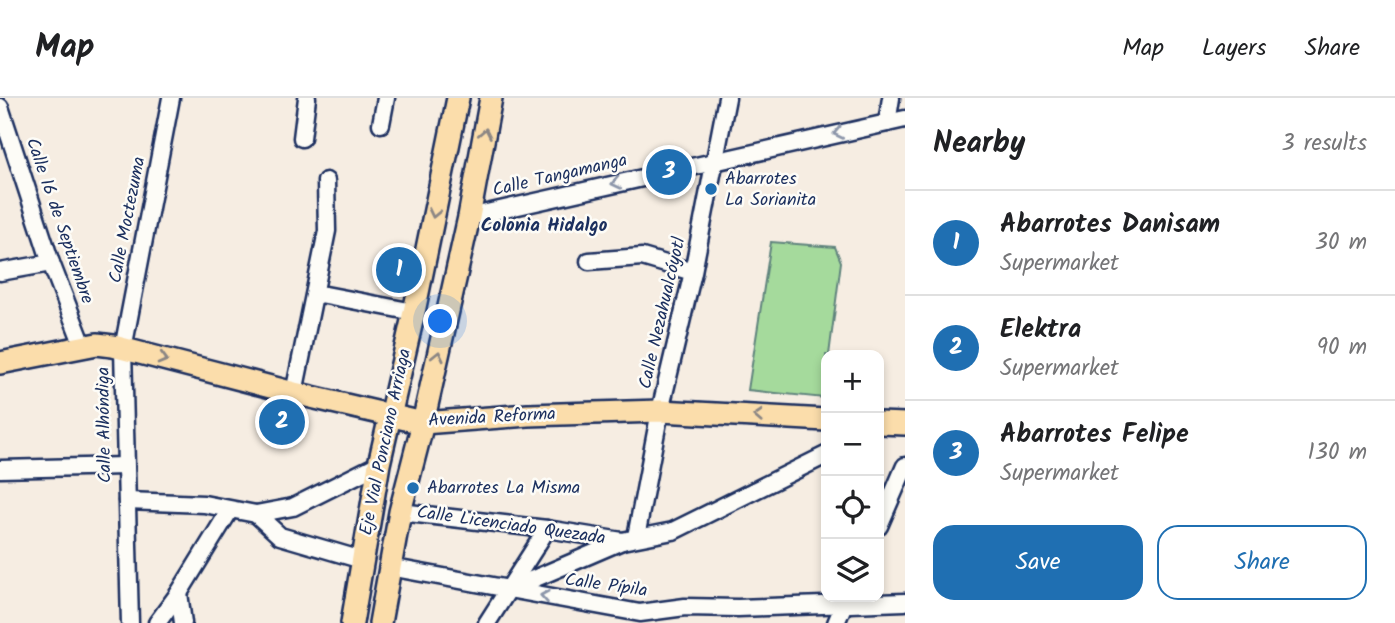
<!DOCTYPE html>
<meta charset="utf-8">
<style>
body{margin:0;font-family:Kalam,sans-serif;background:#f6f6f6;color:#202124}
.controls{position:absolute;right:21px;bottom:21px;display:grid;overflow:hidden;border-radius:14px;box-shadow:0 4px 10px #0003}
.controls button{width:63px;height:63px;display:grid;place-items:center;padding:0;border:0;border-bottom:2px solid #e0e0e0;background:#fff;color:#202124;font:35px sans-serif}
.you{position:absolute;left:441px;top:224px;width:24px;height:24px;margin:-18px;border:5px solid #fff;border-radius:50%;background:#1a73e8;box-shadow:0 0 0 10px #1a73e833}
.badge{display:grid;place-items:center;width:46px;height:46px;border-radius:50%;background:#1f6fb2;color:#fff;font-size:23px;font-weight:700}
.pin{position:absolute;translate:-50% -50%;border:4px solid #fff;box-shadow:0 2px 7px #0006}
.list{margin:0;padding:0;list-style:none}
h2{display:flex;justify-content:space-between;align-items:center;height:91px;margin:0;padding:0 28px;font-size:30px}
h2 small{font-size:23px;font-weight:400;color:#757577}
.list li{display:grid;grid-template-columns:46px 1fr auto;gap:21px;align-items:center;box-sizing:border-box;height:105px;padding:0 28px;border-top:2px solid #e0e0e0}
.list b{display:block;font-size:26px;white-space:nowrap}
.list p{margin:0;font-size:23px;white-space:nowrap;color:#757577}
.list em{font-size:23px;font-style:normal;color:#757577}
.actions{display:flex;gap:14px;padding:21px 28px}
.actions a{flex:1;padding:16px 0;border:2px solid #1f6fb2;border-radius:21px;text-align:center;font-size:24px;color:#1f6fb2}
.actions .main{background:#1f6fb2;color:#fff}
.icon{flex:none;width:38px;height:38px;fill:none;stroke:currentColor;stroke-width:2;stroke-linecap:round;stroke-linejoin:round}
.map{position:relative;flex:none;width:905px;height:525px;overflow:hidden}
header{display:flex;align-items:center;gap:42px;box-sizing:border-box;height:98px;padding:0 35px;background:#fff;border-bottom:2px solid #e0e0e0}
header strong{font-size:33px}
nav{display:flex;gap:38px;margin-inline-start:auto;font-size:24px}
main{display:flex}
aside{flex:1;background:#fff}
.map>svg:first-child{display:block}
.green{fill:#a5da9c;stroke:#60847d;stroke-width:2}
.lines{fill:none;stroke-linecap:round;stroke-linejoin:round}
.minor-casing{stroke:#1b2f5e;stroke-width:21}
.major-casing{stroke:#1b2f5e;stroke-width:26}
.minor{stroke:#fdfcf7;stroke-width:16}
.major{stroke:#fbddab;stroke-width:21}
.oneway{stroke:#8b8684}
.oneway2{stroke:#8c96aa}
.poi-dot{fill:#1f6fb2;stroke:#fdfcf7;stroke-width:2.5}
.labels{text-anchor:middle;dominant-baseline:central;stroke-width:5;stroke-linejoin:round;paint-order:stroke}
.street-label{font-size:18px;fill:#1b2f5e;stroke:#fdfcf7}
.poi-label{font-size:18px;fill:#1b2f5e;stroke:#fdfcf7;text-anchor:start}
.neighbourhood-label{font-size:19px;font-weight:bold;fill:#1b2f5e;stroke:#fdfcf7}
</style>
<header>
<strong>Map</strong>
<nav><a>Map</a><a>Layers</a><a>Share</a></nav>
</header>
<main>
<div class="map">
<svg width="905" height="525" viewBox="0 0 905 525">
<rect width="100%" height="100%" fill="#f6ede2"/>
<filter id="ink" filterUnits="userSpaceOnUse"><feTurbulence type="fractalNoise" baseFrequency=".0143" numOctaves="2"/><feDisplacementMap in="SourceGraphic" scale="14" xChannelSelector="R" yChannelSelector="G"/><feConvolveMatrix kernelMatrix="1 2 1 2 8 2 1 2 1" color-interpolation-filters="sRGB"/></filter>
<g filter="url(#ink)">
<path class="green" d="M 771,144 L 835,149 L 841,164 L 829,257 L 826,257 L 824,300 L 748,292 Z"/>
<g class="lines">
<g class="minor-casing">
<g id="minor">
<path d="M 0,9 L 51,165 L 84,250"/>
<path d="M 887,25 L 891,0"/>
<path d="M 381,26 L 386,0"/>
<path d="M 302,40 L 307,0"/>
<path d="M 469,119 L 905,21"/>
<path d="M 589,163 L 642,159 L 693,174"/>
<path d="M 0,174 L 51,165"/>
<path d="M 315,195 L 414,214"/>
<path d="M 294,295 L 327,133 L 326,83"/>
<path d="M 0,371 L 125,368"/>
<path d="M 127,403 L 204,406 L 256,416 L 293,409 L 379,366"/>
<path d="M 400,414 L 547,431 L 622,443"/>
<path d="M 256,416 L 280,438 L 362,462"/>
<path d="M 879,428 L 905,368"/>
<path d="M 636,439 L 660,313 L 693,174 L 727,0"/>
<path d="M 389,469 L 640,515 L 685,509 L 738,510 L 905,504"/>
<path d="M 508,492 L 622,443 L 673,433 L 826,357"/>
<path d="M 179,495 L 183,525"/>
<path d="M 130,525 L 123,251 L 171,0"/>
<path d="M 157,525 L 179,495 L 230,412"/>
<path d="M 487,525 L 547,431"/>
<path d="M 836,525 L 847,499"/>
</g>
</g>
<g class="major-casing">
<g id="major">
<path d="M 0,265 L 97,246 L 113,248 L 294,295 L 423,325 L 528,317 L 660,313 L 826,322"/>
<path d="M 879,325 L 905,326"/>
<path d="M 352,525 L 379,366 L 414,214 L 458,0"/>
<path d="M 380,525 L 400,414 L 423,325 L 469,119 L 491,0"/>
</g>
</g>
<use href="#minor" class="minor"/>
<use href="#major" class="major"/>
</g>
<defs><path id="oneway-chevron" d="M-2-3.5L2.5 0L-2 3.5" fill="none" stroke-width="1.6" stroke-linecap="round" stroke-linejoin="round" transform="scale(1.75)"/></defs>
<g class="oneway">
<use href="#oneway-chevron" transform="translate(485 35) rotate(-79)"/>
<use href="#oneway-chevron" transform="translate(434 115) rotate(102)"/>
<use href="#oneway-chevron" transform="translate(438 258) rotate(-77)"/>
<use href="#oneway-chevron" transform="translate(163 261) rotate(15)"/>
<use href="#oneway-chevron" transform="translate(758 318) rotate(-177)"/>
</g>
<g class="oneway2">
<use href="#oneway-chevron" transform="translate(838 35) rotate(168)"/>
<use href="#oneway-chevron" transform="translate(616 85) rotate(167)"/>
<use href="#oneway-chevron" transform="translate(545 498) rotate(-170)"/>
</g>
</g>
<g class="poi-dot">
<circle cx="711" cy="91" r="7"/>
<circle cx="413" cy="390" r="7"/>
</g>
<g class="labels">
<g class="street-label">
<text transform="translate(560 78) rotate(-13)">Calle Tangamanga</text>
<text transform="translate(128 122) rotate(-79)">Calle Moctezuma</text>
<text transform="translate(59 123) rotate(71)">Calle 16 de Septiembre</text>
<text transform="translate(663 215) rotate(-77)">Calle Nezahualcóyotl</text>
<text transform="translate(492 320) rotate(-3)">Avenida Reforma</text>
<text transform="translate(105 327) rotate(-91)">Calle Alhóndiga</text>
<text transform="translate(386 344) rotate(-78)">Eje Vial Ponciano Arriaga</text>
<text transform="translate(511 428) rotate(8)">Calle Licenciado Quezada</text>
<text transform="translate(606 488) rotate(8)">Calle Pípila</text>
</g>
<g class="poi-label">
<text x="725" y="81">Abarrotes<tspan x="725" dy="21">La Sorianita</tspan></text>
<text x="427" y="390">Abarrotes La Misma</text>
</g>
<g class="neighbourhood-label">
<text x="544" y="128">Colonia Hidalgo</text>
</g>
</g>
</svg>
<div class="controls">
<button>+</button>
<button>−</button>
<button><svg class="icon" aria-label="locate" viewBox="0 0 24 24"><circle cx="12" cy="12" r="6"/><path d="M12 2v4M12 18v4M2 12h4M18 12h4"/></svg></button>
<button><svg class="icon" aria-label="layers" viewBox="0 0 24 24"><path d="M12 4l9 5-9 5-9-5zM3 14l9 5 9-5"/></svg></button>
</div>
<div class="you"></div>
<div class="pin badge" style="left:399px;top:172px">1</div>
<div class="pin badge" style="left:282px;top:324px">2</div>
<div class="pin badge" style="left:669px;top:74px">3</div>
</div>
<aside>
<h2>Nearby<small>3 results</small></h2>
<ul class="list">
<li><span class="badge">1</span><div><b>Abarrotes Danisam</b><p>Supermarket</p></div><em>30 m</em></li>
<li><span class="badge">2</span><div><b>Elektra</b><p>Supermarket</p></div><em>90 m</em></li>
<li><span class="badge">3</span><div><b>Abarrotes Felipe</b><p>Supermarket</p></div><em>130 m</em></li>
</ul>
<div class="actions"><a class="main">Save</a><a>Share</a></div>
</aside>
</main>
